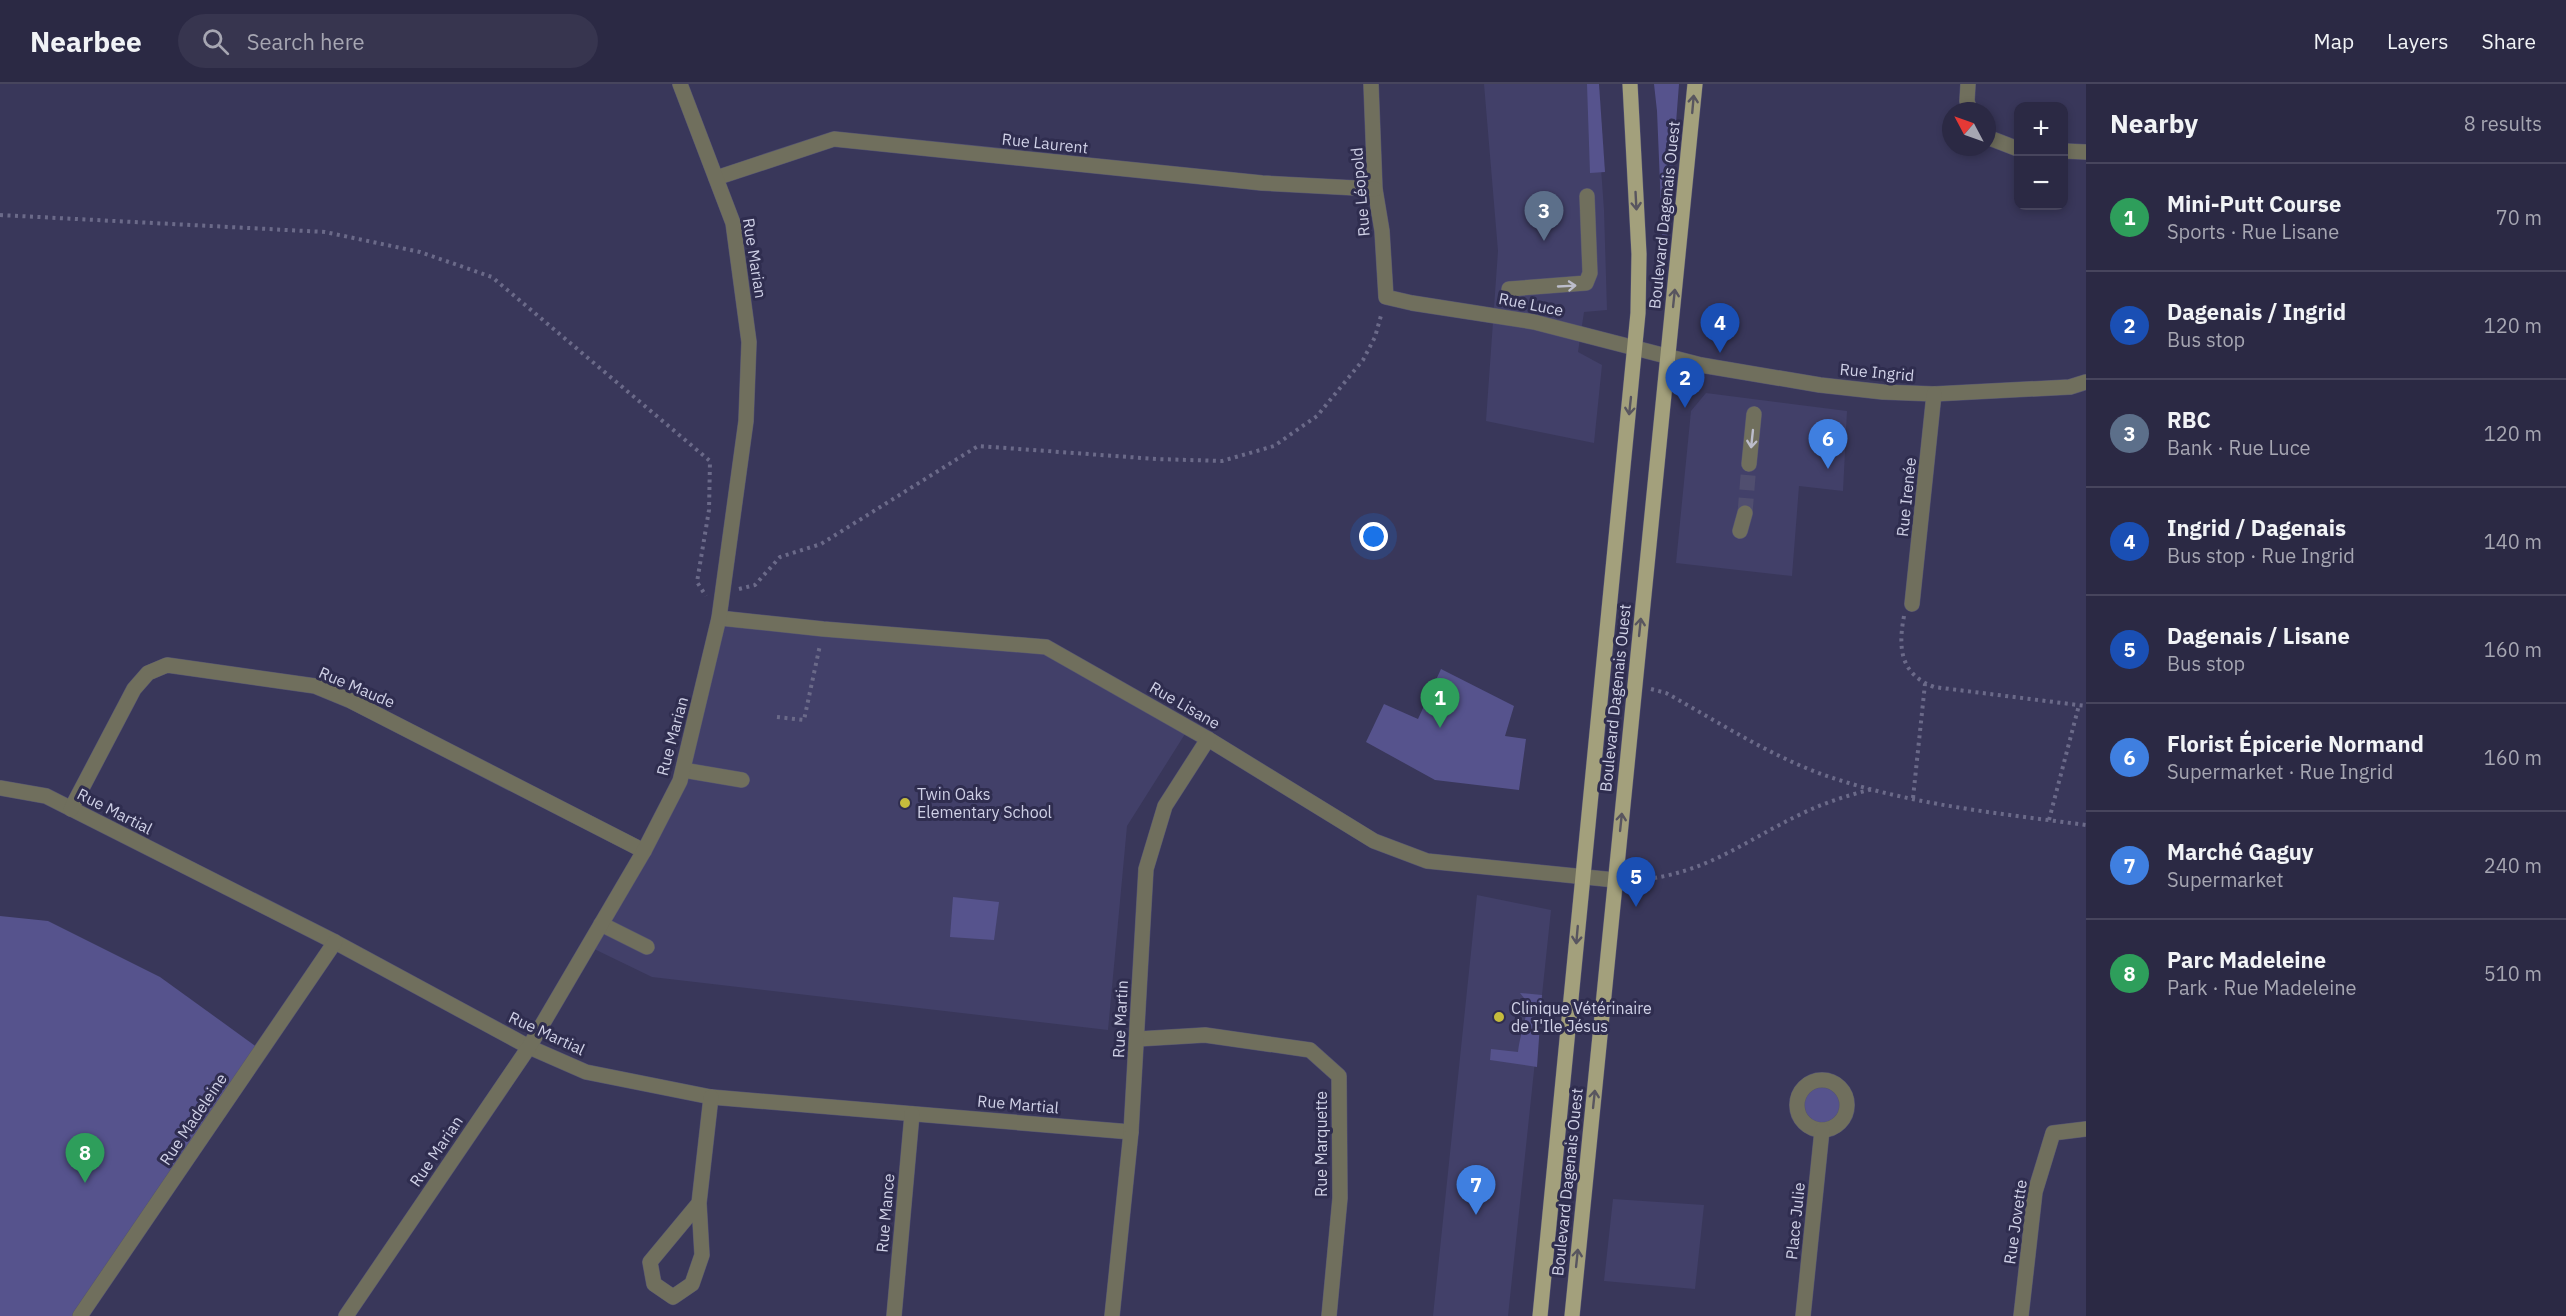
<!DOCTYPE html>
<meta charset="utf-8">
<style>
body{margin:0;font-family:"IBM Plex Sans",sans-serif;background:#37354f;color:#f1f3f6}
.controls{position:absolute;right:18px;top:18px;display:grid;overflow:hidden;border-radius:12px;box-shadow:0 3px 9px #0003}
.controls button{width:54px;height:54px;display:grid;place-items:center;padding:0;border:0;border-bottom:2px solid #47455d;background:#2b2944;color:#f1f3f6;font:30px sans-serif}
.compass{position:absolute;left:1942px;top:18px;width:54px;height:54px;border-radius:50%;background:#2b2944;box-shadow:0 3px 9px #0003;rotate:311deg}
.you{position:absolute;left:1374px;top:453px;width:21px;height:21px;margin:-15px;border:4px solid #fff;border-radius:50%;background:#1a73e8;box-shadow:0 0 0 9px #1a73e833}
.badge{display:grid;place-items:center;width:39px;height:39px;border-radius:50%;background:#c6bc3c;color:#fff;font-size:20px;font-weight:700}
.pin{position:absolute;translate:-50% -50px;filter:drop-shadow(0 2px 3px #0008)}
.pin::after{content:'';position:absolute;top:32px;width:21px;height:18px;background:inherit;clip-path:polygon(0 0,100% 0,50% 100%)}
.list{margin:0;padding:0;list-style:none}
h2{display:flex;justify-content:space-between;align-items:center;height:78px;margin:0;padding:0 24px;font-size:26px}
h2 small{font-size:20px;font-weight:400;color:#a6a6b2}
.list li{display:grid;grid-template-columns:39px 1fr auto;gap:18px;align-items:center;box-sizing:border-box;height:108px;padding:0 24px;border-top:2px solid #47455d}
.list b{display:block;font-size:22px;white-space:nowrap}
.list p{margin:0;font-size:20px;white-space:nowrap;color:#a6a6b2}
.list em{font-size:20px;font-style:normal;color:#a6a6b2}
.icon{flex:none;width:33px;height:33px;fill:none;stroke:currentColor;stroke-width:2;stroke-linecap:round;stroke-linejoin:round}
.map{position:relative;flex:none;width:2086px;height:1232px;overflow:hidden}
header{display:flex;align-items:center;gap:36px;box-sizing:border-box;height:84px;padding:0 30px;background:#2b2944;border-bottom:2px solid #47455d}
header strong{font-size:28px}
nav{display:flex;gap:33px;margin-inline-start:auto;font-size:21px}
.search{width:420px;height:54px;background:#37354f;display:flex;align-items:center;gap:15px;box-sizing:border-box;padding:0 21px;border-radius:33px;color:#a6a6b2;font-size:22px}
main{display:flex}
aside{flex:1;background:#2b2944}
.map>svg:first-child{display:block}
.built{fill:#424069}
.green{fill:#56538d}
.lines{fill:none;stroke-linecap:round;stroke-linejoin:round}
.minor-tunnel{stroke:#504e6f;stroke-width:15;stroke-dasharray:15 8;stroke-linecap:butt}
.minor-casing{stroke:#545373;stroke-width:16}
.major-casing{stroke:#545373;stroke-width:16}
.path{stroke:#6b6a89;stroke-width:4;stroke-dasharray:3 4.5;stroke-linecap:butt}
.minor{stroke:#706f5d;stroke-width:15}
.major{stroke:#a3a07c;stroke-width:15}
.oneway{stroke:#58555f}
.oneway2{stroke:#bcbdcb}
.poi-dot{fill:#c6bc3c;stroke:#2f2d4f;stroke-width:2}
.labels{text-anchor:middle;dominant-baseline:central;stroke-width:6;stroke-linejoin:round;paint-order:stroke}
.street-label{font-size:16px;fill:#cfd0e6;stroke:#2f2d4f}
.poi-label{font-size:16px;fill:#cfd0e6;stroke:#2f2d4f;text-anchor:start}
</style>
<header>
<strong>Nearbee</strong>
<div class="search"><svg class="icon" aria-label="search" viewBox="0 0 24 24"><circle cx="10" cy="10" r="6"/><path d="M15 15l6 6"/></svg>Search here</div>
<nav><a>Map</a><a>Layers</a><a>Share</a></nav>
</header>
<main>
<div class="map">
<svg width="2086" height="1232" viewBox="0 0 2086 1232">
<rect width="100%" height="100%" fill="#39375a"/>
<g class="built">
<path d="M 1484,0 L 1595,0 L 1604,126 L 1607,226 L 1584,228 L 1578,268 L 1602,281 L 1594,359 L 1486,337 L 1498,167 Z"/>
<path d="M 1706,309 L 1847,327 L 1843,407 L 1799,402 L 1792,492 L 1676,479 L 1691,327 Z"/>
<path d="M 719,534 L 1046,563 L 1185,650 L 1127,742 L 1108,946 L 652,893 L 588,862 L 680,697 Z"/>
<path d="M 1477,811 L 1551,826 L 1508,1232 L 1433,1232 Z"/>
<path d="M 1613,1115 L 1704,1121 L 1695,1205 L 1604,1197 Z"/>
</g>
<g class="green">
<path d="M 1587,0 L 1599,0 L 1605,88 L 1590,89 Z"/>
<path d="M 1654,0 L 1679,0 L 1664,195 L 1657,27 Z"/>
<path d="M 1441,585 L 1514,622 L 1505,652 L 1526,655 L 1519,706 L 1435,696 L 1366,658 L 1384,620 L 1418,635 Z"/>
<path d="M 953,813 L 999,818 L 994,856 L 950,853 Z"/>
<path d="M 0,832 L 48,837 L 160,893 L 261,966 L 80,1232 L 0,1232 Z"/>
<path d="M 1520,909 L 1542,911 L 1537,983 L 1490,976 L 1491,965 L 1518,968 C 1520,950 1526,937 1528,919 Z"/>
<circle cx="1822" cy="1021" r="25"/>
</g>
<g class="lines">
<path class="minor-tunnel" d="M 1745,429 L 1749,380"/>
<g class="minor-casing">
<g id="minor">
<path d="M 1371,0 L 1375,105 L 1382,147 L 1386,213 L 1412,219 L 1534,238 L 1701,281 L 1820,301 L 1883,308 L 1934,310 L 2070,303 L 2086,298"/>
<path d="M 1968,0 L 1967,17 L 1970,27"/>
<path d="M 1987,53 L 2018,65"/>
<path d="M 2064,67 L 2086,68"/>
<path d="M 716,94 L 834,55 L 1262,99 L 1375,105"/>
<path d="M 1509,205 L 1586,199 L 1590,189 L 1587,112"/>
<path d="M 1749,380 L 1754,330"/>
<path d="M 1740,447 L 1745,429"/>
<path d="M 1912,520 L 1934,310"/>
<path d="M 719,534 L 823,545 L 1046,563 L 1208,655 L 1374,757 L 1427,777 L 1615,796"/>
<path d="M 683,686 L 742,696"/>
<path d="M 0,704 L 46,712 L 335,858 L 529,963 L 586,988 L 711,1013 L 1131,1048"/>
<path d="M 71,725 L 134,605 L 148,589 L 167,581 L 315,602 L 349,616 L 644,767"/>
<path d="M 601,840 L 647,863"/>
<path d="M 1138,955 L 1205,951 L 1310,966 L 1339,992 L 1340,1114 L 1329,1232"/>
<circle cx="1822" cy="1021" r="25"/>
<path d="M 699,1119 L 650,1178 L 654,1200 L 673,1213 L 692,1200 L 702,1171 L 699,1119 L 711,1013"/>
<path d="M 80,1232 L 335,858"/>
<path d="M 346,1232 L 529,963 L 644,767 L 680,697 L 719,534 L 746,337 L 749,258 L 733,139 L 680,0"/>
<path d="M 894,1232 L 912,1030"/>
<path d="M 1112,1232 L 1131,1048 L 1146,785 L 1165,722 L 1208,655"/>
<path d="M 1803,1232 L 1822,1046"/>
<path d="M 2021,1232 L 2035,1108 L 2053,1049 L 2086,1045"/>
</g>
</g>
<g class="major-casing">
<g id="major">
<path d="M 1540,1232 L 1638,229 L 1639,170 L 1630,0"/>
<path d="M 1572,1232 L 1695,0"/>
</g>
</g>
<g class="path">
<path d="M 0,131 L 325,148 L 420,168 L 492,193 L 710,377 L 709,426 L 697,498 L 706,512"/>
<path d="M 739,505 L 755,501 L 780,473 L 821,460 L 978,362 L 1156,375 L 1222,377 L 1274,362 L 1317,332 L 1363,276 L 1375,253 L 1382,228"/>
<path d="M 1904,532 C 1898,564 1900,590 1934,603 L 2086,622"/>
<path d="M 1651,605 L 1666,609 C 1715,636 1764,668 1816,688 C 1902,720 1996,729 2086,741"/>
<path d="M 777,633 L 804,636 L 820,561"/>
<path d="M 1913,714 L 1925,600"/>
<path d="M 2049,736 L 2079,621"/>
<path d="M 1639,796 C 1708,789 1744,757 1803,729 C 1826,718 1849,711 1873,705"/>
</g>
<use href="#minor" class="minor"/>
<use href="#major" class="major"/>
</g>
<defs><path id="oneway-shaft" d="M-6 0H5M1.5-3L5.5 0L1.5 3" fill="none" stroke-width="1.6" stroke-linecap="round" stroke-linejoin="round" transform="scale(1.5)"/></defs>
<g class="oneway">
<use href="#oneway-shaft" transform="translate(1693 20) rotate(-85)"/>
<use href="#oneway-shaft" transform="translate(1636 117) rotate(87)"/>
<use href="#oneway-shaft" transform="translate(1674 214) rotate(-84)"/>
<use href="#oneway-shaft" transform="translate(1630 322) rotate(96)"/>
<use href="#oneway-shaft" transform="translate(1640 543) rotate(-84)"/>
<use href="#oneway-shaft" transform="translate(1621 738) rotate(-84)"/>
<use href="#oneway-shaft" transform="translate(1577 851) rotate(95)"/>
<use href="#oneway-shaft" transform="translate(1594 1015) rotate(-84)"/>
<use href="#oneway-shaft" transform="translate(1577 1174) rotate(-84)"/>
</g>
<g class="oneway2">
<use href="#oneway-shaft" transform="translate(1567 202) rotate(-3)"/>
<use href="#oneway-shaft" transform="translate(1752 355) rotate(96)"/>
</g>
<g class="poi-dot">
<circle cx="905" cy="719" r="6"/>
<circle cx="1499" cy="933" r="6"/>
</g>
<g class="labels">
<g class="street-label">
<text transform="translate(1045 59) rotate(6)">Rue Laurent</text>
<text transform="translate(1360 108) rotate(-95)">Rue Léopold</text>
<text transform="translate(1664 131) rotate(-84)">Boulevard Dagenais Ouest</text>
<text transform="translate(755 174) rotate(81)">Rue Marian</text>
<text transform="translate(1531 220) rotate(11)">Rue Luce</text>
<text transform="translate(1877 288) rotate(5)">Rue Ingrid</text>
<text transform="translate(1906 413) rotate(-84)">Rue Irenée</text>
<text transform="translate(357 603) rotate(23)">Rue Maude</text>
<text transform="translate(1615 614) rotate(-84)">Boulevard Dagenais Ouest</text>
<text transform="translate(1185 621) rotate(30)">Rue Lisane</text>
<text transform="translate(672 652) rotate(-75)">Rue Marian</text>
<text transform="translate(115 727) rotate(27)">Rue Martial</text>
<text transform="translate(1120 935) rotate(-87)">Rue Martin</text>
<text transform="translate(547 949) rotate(25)">Rue Martial</text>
<text transform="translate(1018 1020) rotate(5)">Rue Martial</text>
<text transform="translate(193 1035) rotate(-56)">Rue Madeleine</text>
<text transform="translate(1321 1060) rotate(-90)">Rue Marquette</text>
<text transform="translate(436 1067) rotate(-56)">Rue Marian</text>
<text transform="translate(1567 1098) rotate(-84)">Boulevard Dagenais Ouest</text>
<text transform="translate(885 1129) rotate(-85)">Rue Mance</text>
<text transform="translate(1795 1137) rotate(-84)">Place Julie</text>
<text transform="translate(2015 1138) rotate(-82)">Rue Jovette</text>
</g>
<g class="poi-label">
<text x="917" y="710">Twin Oaks<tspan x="917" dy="18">Elementary School</tspan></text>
<text x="1511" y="924">Clinique Vétérinaire<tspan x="1511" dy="18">de I'Ile Jésus</tspan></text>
</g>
</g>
</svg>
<div class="controls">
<button>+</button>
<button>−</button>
</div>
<svg class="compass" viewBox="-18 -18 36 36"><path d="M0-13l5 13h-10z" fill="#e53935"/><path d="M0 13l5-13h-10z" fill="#a6a6b2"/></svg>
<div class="you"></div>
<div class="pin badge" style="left:1440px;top:644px;background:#2e9e5b">1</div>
<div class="pin badge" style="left:1685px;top:324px;background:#1a4fb4">2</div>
<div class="pin badge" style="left:1544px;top:157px;background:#5c6f8a">3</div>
<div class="pin badge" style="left:1720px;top:269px;background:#1a4fb4">4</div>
<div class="pin badge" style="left:1636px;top:823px;background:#1a4fb4">5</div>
<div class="pin badge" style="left:1828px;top:385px;background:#3f7fe0">6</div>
<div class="pin badge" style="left:1476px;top:1131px;background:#3f7fe0">7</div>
<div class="pin badge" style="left:85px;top:1099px;background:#2e9e5b">8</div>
</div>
<aside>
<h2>Nearby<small>8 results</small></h2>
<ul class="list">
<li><span class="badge" style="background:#2e9e5b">1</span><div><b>Mini-Putt Course</b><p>Sports · Rue Lisane</p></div><em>70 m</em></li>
<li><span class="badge" style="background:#1a4fb4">2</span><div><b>Dagenais / Ingrid</b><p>Bus stop</p></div><em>120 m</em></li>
<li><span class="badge" style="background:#5c6f8a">3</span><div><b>RBC</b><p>Bank · Rue Luce</p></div><em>120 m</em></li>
<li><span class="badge" style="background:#1a4fb4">4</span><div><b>Ingrid / Dagenais</b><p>Bus stop · Rue Ingrid</p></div><em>140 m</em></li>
<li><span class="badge" style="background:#1a4fb4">5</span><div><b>Dagenais / Lisane</b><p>Bus stop</p></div><em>160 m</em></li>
<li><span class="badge" style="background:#3f7fe0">6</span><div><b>Florist Épicerie Normand</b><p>Supermarket · Rue Ingrid</p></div><em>160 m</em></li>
<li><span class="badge" style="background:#3f7fe0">7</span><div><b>Marché Gaguy</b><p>Supermarket</p></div><em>240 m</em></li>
<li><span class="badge" style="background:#2e9e5b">8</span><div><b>Parc Madeleine</b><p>Park · Rue Madeleine</p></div><em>510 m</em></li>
</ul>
</aside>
</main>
